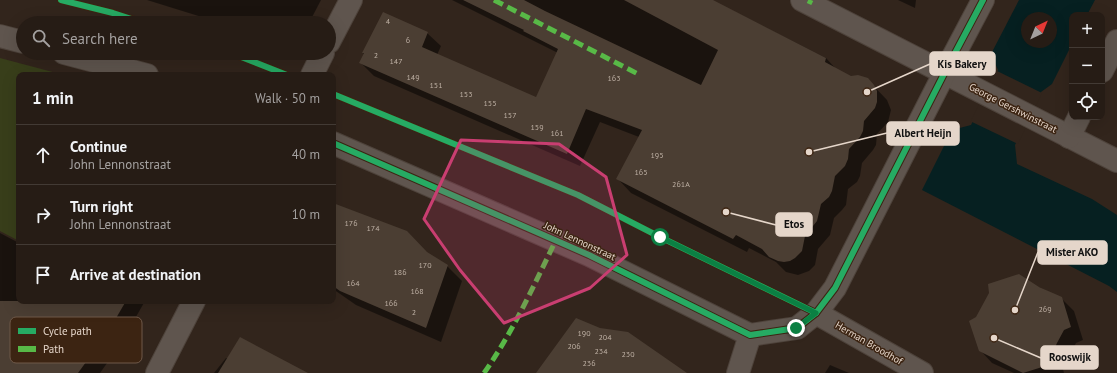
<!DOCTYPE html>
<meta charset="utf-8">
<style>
body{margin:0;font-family:"PT Sans",sans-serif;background:#2e251e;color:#f1f3f6}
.controls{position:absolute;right:12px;top:12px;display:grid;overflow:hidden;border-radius:8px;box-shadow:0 4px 16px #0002}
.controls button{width:36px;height:36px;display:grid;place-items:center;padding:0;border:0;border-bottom:1px solid #423a34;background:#261c15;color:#f1f3f6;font:20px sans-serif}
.compass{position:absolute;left:1021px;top:12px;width:36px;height:36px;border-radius:50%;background:#261c15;box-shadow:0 4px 16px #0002;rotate:43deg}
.stop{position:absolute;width:12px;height:12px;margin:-9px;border:3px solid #0b8043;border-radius:50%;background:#fff}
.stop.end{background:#0b8043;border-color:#fff;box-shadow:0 1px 4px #0008}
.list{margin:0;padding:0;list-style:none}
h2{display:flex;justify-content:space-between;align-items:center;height:52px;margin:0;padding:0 16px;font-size:17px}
h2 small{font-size:13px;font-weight:400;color:#a4a1a0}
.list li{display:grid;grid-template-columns:26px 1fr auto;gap:12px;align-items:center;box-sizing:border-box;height:60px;padding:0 16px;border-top:1px solid #423a34}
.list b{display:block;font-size:15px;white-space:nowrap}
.list p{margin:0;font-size:13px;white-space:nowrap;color:#a4a1a0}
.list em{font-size:13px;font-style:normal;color:#a4a1a0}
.icon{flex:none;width:22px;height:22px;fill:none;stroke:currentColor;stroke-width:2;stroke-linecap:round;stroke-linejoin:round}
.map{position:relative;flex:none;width:1117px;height:373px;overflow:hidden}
.search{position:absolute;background:#261c15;box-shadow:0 4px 16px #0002;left:16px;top:16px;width:320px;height:44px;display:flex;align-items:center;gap:10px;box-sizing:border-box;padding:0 14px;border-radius:22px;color:#a4a1a0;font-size:15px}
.panel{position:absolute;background:#261c15;box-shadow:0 4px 16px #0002;left:16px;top:72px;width:320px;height:232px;border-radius:8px}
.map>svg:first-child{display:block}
.green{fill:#383e1a}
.water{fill:#062021;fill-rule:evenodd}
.pier{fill:#32251c}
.shadow{fill:#0007}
.building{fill:#4b3e33}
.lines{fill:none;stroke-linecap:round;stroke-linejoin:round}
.minor-casing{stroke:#4e433b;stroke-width:24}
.minor{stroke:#5f554e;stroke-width:22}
.quiet{stroke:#58b947;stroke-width:5;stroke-dasharray:10 5;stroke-linecap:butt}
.cycleway-casing{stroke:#3c2412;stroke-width:8}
.cycleway{stroke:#26ab63;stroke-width:6}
.route{stroke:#0b8043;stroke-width:5}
.marked{fill:#c93e71;fill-opacity:0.2;stroke:#c93e71;stroke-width:3;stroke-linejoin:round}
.labels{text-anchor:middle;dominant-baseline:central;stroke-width:3;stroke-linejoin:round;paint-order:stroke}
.number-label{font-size:8px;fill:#beb0a4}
.street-label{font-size:10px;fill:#e5d6ca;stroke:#3c2412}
.key{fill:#3c2412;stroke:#6f5949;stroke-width:1}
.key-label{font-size:11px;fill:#e5d6ca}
.leader{fill:none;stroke:#e5d6ca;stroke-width:1.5}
.callout-dot{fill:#e5d6ca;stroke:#3c2412;stroke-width:1.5}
.callout{fill:#e5d6ca;stroke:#e5d6ca;stroke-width:1.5}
.callout-label{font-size:11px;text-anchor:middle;font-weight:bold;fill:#111}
</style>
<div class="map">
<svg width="1117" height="373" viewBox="0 0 1117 373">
<rect width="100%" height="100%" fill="#32251c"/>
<path class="green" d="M 0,58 L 64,75 L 19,75 L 19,241 L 0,231 Z"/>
<path class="water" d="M 1019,0 L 1095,0 L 1087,15 L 1072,15 L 1072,44 L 1052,84 L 1041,92 L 1015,145 L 1017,164 L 1092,199 L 1117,215 L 1117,292 L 1109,286 L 922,190 L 952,130 L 971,125 L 998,70 L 991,54 ZM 1027,18 L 1051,18 L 1051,42 L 1027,42 Z"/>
<path class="pier" d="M 995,70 L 1042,93 L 1018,144 L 972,122 L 970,123 Z"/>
<g class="shadow">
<path d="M 147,0 L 321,0 L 309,23 L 221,23 Z"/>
<path d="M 452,0 L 711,0 L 826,58 L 836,69 L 851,77 L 867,79 L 887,100 L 891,110 L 888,122 L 877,134 L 876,145 L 873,150 L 862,163 L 860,176 L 857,182 L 848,189 L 846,205 L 842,210 L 834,218 L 830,235 L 818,249 L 815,265 L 809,271 L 798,275 L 786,272 L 776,262 L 749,248 L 747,252 L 631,193 L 618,179 L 639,137 L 600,122 L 580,166 L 374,76 L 361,63 L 364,54 L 363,53 L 427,33 L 441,46 L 437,55 L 536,98 L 558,53 Z"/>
<path d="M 898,0 L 916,0 L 915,8 Z"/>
<path d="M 333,204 L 427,253 L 447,266 L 462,281 L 441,342 L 356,305 L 333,289 Z"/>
<path d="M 0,233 L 19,243 L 19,301 L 145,301 L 120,345 L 100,373 L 0,373 Z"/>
<path d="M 1039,287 L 1061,298 L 1074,311 L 1083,340 L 1076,343 L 1063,369 L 1064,373 L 1014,373 L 992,363 L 980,350 Z"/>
<path d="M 226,358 L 228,359 L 290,373 L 214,373 Z"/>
<path d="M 830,365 L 849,373 L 825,373 Z"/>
</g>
<g class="building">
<path d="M 463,0 L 524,0 L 545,11 L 701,85 L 718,50 L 624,0 L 713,0 L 826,58 L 825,62 L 851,76 L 858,75 L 868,78 L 874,85 L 877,91 L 877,102 L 875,108 L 864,121 L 863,131 L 860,137 L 849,149 L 848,159 L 845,166 L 835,176 L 832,191 L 829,197 L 821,204 L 817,221 L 805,236 L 802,251 L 795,258 L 790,261 L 784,262 L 778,261 L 769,257 L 762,249 L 736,235 L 733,239 L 616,179 L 642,130 L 586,109 L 567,154 L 359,63 L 364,53 L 362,53 L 383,12 L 428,32 L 422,47 L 536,97 L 558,49 L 523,31 L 524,30 Z"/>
<path d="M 333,203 L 407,231 L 427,252 L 448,265 L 426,328 L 340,291 L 333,286 Z"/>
<path d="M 1019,274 L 1039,287 L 1062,297 L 1071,327 L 1064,330 L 1057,343 L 1051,356 L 1052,364 L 1023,373 L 979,351 L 969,321 L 976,317 L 989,293 L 988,284 Z"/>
<path d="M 0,301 L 126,301 L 108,332 L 78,373 L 0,373 Z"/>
<path d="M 576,318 L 600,328 L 628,332 L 687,373 L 536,373 Z"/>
<path d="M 240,337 L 308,373 L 218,373 Z"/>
</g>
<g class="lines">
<g class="minor-casing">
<g id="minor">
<path d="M 802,0 L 1117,161"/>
<path d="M 0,36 L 23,42"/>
<path d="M 329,42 L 351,0"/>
<path d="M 64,53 L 147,75"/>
<path d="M 1102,71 L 1117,41"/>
<path d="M 312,75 L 323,53"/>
<path d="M 1069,137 L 1079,117"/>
<path d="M 333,143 L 589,255 L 750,335 L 797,328 L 816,313 L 835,288 L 945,72 L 983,0"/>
<path d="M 816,313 L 922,373"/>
<path d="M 157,373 L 194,301"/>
<path d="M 738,373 L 750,335"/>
</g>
</g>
<use href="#minor" class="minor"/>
<g class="quiet">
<path d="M 494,0 L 640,75"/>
<path d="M 809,4 L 811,0"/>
<path d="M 484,373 C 513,332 534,285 556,240"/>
</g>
<g class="cycleway-casing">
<g id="cycleway">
<path d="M 61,0 L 113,13 L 144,23"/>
<path d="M 231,53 L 287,75"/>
<path d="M 333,94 L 578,195 L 660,237 L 816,313"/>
<path d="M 333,143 L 589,255 L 750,335 L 797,328 L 816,313 L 835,288 L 945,72 L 983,0"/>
</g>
</g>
<use href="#cycleway" class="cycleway"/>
</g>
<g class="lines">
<path class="route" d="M 660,237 L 816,313 L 796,328"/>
</g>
<path class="marked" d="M 461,140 L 559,144 L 606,177 L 627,255 L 590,288 L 504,323 L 460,270 L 424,219 Z"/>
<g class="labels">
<g class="number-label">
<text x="388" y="21">4</text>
<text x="408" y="40">6</text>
<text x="376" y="55">2</text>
<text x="396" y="61">147</text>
<text x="413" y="77">149</text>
<text x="614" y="78">163</text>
<text x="436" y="85">151</text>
<text x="466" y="94">153</text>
<text x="490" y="103">155</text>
<text x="510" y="115">157</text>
<text x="537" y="127">159</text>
<text x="557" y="133">161</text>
<text x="657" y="155">195</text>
<text x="641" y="172">165</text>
<text x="681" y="184">261A</text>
<text x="351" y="223">176</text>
<text x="373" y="228">174</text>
<text x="425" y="265">170</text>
<text x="400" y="272">186</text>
<text x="353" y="283">164</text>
<text x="417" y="291">168</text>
<text x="391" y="303">166</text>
<text x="1045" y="309">269</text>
<text x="414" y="312">2</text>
<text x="584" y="333">190</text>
<text x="605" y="337">204</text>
<text x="574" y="346">206</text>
<text x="601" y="351">234</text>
<text x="628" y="354">230</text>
<text x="589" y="363">236</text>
</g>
<g class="street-label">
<text transform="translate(1013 108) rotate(27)">George Gershwinstraat</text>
<text transform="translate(580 241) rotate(25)">John Lennonstraat</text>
<text transform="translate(869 343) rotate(30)">Herman Broodhof</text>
</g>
</g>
<rect x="10" y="317" width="132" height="46" rx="6" class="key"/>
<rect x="18" y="328" width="18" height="6" fill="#26ab63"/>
<rect x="18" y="346" width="18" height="6" fill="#58b947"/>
<g class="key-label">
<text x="43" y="335">Cycle path</text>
<text x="43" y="353">Path</text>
</g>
<path class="leader" d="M867 92L930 64M809 152L887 133M726 212L776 225M1015 310L1038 252M994 338L1041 358"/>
<g class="callout-dot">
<circle cx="867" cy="92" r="4"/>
<circle cx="809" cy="152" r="4"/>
<circle cx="726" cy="212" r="4"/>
<circle cx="1015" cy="310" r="4"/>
<circle cx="994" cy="338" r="4"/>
</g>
<g class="callout">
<rect x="930" y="52" width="65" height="23" rx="4"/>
<rect x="887" y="122" width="72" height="23" rx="4"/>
<rect x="776" y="213" width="36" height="23" rx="4"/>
<rect x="1038" y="241" width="69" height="23" rx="4"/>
<rect x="1041" y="346" width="57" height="23" rx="4"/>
</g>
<g class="callout-label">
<text x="962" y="68">Kis Bakery</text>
<text x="923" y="137">Albert Heijn</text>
<text x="794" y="228">Etos</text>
<text x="1072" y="256">Mister AKO</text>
<text x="1070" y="361">Rooswijk</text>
</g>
</svg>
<div class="controls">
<button>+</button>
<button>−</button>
<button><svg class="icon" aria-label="locate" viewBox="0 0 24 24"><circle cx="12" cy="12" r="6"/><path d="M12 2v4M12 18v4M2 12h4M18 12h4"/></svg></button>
</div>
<svg class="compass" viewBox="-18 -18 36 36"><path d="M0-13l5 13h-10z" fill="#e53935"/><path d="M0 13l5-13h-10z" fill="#a4a1a0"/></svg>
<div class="stop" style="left:660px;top:237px"></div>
<div class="stop end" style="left:796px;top:328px"></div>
<div class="search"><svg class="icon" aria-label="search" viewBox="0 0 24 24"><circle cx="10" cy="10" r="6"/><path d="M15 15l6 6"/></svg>Search here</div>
<section class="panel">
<h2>1 min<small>Walk · 50 m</small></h2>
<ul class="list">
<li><svg class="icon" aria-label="ahead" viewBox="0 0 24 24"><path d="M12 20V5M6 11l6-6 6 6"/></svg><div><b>Continue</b><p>John Lennonstraat</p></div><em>40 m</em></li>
<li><svg class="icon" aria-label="right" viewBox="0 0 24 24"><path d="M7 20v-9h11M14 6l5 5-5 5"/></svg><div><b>Turn right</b><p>John Lennonstraat</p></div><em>10 m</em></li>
<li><svg class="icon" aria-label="arrive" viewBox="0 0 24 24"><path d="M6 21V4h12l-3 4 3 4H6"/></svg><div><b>Arrive at destination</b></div></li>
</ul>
</section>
</div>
